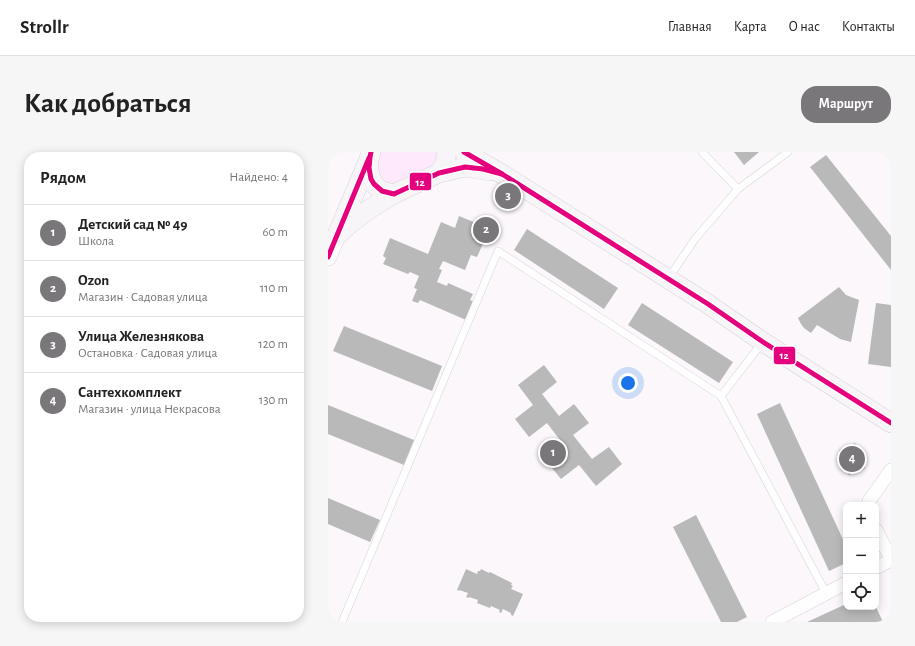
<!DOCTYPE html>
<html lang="ru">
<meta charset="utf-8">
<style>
body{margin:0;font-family:"Alegreya Sans",sans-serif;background:#f6f6f6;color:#222}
.controls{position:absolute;right:12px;bottom:12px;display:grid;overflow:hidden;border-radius:8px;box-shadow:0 2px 10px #0003}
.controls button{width:36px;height:36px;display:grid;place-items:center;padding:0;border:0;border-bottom:1px solid #e0e0e0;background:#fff;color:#222;font:20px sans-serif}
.you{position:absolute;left:300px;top:231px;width:14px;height:14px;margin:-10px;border:3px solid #fff;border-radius:50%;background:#1a73e8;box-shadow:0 0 0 6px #1a73e833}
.badge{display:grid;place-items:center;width:26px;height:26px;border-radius:50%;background:#7a777a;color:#fff;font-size:13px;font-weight:700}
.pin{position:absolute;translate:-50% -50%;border:2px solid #fff;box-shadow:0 1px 4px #0006}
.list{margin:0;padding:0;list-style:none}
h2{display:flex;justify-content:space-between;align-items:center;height:52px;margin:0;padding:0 16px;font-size:17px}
h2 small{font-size:13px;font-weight:400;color:#767676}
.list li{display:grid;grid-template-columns:26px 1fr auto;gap:12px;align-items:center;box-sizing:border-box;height:56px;padding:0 16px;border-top:1px solid #e0e0e0}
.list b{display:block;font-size:15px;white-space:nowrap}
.list p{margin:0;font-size:13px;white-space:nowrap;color:#767676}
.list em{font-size:13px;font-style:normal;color:#767676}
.icon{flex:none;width:22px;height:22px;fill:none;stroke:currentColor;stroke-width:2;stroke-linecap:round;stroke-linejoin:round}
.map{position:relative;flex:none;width:563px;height:470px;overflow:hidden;border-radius:16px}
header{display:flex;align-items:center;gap:24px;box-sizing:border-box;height:56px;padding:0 20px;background:#fff;border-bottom:1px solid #e0e0e0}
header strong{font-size:19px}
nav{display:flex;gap:22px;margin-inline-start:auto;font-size:14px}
.intro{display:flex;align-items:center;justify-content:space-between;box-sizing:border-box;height:96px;padding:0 24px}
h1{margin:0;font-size:28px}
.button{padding:10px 18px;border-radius:16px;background:#7a777a;color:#fff;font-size:14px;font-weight:700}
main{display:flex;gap:24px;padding:0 24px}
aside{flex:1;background:#fff;border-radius:16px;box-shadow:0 2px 10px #0003}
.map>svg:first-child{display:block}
.green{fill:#fde8fc}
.building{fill:#bab9ba}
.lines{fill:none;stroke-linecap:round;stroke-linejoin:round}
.service-casing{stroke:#d6d3d6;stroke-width:8}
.minor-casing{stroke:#d6d3d6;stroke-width:14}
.tertiary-casing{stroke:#d6d3d6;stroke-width:18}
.secondary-casing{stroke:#d6d3d6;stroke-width:20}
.service{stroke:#fefefe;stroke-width:7}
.minor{stroke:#fefefe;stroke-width:13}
.tertiary{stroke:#fefefe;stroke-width:17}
.secondary{stroke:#f8f5f8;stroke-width:19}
.bus-1-casing{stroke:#fff;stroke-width:8}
.bus-1{stroke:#e5007d;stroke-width:5}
.line-badge{stroke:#fff;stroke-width:1.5}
.badge-label{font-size:11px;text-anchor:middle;font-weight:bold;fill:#fff}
</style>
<header>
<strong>Strollr</strong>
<nav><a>Главная</a><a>Карта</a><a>О нас</a><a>Контакты</a></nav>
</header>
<div class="intro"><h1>Как добраться</h1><a class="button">Маршрут</a></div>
<main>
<aside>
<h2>Рядом<small>Найдено: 4</small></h2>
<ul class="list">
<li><span class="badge">1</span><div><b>Детский сад № 49</b><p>Школа</p></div><em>60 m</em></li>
<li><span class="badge">2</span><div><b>Ozon</b><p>Магазин · Садовая улица</p></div><em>110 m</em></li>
<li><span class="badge">3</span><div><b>Улица Железнякова</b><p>Остановка · Садовая улица</p></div><em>120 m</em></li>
<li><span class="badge">4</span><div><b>Сантехкомплект</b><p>Магазин · улица Некрасова</p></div><em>130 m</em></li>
</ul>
</aside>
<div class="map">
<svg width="563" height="470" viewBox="0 0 563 470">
<rect width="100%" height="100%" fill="#fbf7fb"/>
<path class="green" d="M 51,0 L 112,0 L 111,11 L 66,35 L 51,27 L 48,7 Z"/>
<g class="building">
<path d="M 406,0 L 431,0 L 416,13 Z"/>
<path d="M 498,3 L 563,84 L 563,118 L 482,15 Z"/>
<path d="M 131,64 L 148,71 L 150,66 L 168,73 L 163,87 L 158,85 L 149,105 L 143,103 L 137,118 L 115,109 L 111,117 L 114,118 L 109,130 L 119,134 L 120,131 L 145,142 L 142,148 L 145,149 L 138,168 L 92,148 L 90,151 L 84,149 L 89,137 L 86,136 L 91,124 L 82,120 L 80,122 L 55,112 L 58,106 L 55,104 L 62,86 L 100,102 L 113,70 L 127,76 Z"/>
<path d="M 199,77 L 290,136 L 276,157 L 186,98 Z"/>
<path d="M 511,135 L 518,143 L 531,148 L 523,190 L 512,187 L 489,173 L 483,181 L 476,176 L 473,172 L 470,166 Z"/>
<path d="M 314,151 L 405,210 L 391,231 L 300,173 Z"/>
<path d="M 548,151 L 563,153 L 563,215 L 540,212 Z"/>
<path d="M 16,174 L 114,214 L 104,239 L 5,199 Z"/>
<path d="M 216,213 L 229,230 L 214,242 L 231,264 L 246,252 L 261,271 L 245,283 L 264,307 L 281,295 L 294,312 L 268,334 L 251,313 L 233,327 L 220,311 L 238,296 L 219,271 L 201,285 L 187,267 L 205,253 L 190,233 Z"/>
<path d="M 452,251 L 518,394 L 518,411 L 501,419 L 429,262 Z"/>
<path d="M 0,253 L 86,288 L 76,313 L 0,282 Z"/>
<path d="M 527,291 L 537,316 L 521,323 L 511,298 Z"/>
<path d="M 0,346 L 52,368 L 42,390 L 0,372 Z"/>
<path d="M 368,363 L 419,465 L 409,470 L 393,470 L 345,375 Z"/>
<path d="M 138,417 L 149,422 L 150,419 L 152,419 L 153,417 L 161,421 L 162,420 L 184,431 L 183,433 L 185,434 L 183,437 L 195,442 L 185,464 L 183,463 L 183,461 L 175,457 L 173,461 L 171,460 L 172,458 L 163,454 L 162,456 L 149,451 L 150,448 L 141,445 L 141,446 L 138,445 L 140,441 L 131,438 L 131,439 L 129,438 Z"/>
<path d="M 518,452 L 518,455 L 548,455 L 555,470 L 479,470 Z"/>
</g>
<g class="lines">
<g class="service-casing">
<g id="service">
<path d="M 374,0 L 410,37"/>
<path d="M 340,127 L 367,87 L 410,37 L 460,0"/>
<path d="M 393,244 L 434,191"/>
<path d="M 14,470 L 170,99 L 393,244 L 498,441"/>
</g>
</g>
<g class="minor-casing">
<g id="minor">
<path d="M 541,353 L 541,349 L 563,318"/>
<path d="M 548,378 L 563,407"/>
<path d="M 548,416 L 563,408"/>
<path d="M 444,470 L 518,431"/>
</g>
</g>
<g class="tertiary-casing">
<path id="tertiary" d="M 0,105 L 8,85"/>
</g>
<g class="secondary-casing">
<g id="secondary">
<path d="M 43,0 C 38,13 41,32 54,39 C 58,41 63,41 66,42 L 111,21 L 137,15 L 162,19"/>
<path d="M 136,0 L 174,22 L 380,152 L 435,190 L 563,271"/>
<path d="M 111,21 C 116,14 119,9 118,0"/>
<path d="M 12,81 C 29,64 46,54 66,42"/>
<path d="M 8,85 L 41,7"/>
</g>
</g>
<use href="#service" class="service"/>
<use href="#minor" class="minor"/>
<use href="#tertiary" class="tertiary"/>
<use href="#secondary" class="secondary"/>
<g class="bus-1-casing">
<g id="bus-1">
<path d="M 43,0 L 42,5 L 41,16 L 43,27 L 46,32 L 54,39 L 66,42 L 111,21 L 137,15 L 155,17 L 174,22"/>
<path d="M 136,0 L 174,22 L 380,152 L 435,190 L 563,271"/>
<path d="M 0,105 L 41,6"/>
</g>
</g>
<use href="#bus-1" class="bus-1"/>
</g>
<g class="line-badge">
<rect x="81" y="20" width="23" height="19" rx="4" fill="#e5007d"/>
<rect x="445" y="194" width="23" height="19" rx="4" fill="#e5007d"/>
</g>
<g class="badge-label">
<text x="92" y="34">12</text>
<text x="456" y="207">12</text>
</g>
</svg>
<div class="controls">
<button>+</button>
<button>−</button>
<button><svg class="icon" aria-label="locate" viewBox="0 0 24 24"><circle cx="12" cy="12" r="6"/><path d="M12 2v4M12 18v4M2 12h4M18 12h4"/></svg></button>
</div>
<div class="you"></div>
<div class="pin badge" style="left:225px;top:301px">1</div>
<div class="pin badge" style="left:158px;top:78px">2</div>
<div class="pin badge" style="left:180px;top:44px">3</div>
<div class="pin badge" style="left:524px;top:307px">4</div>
</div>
</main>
